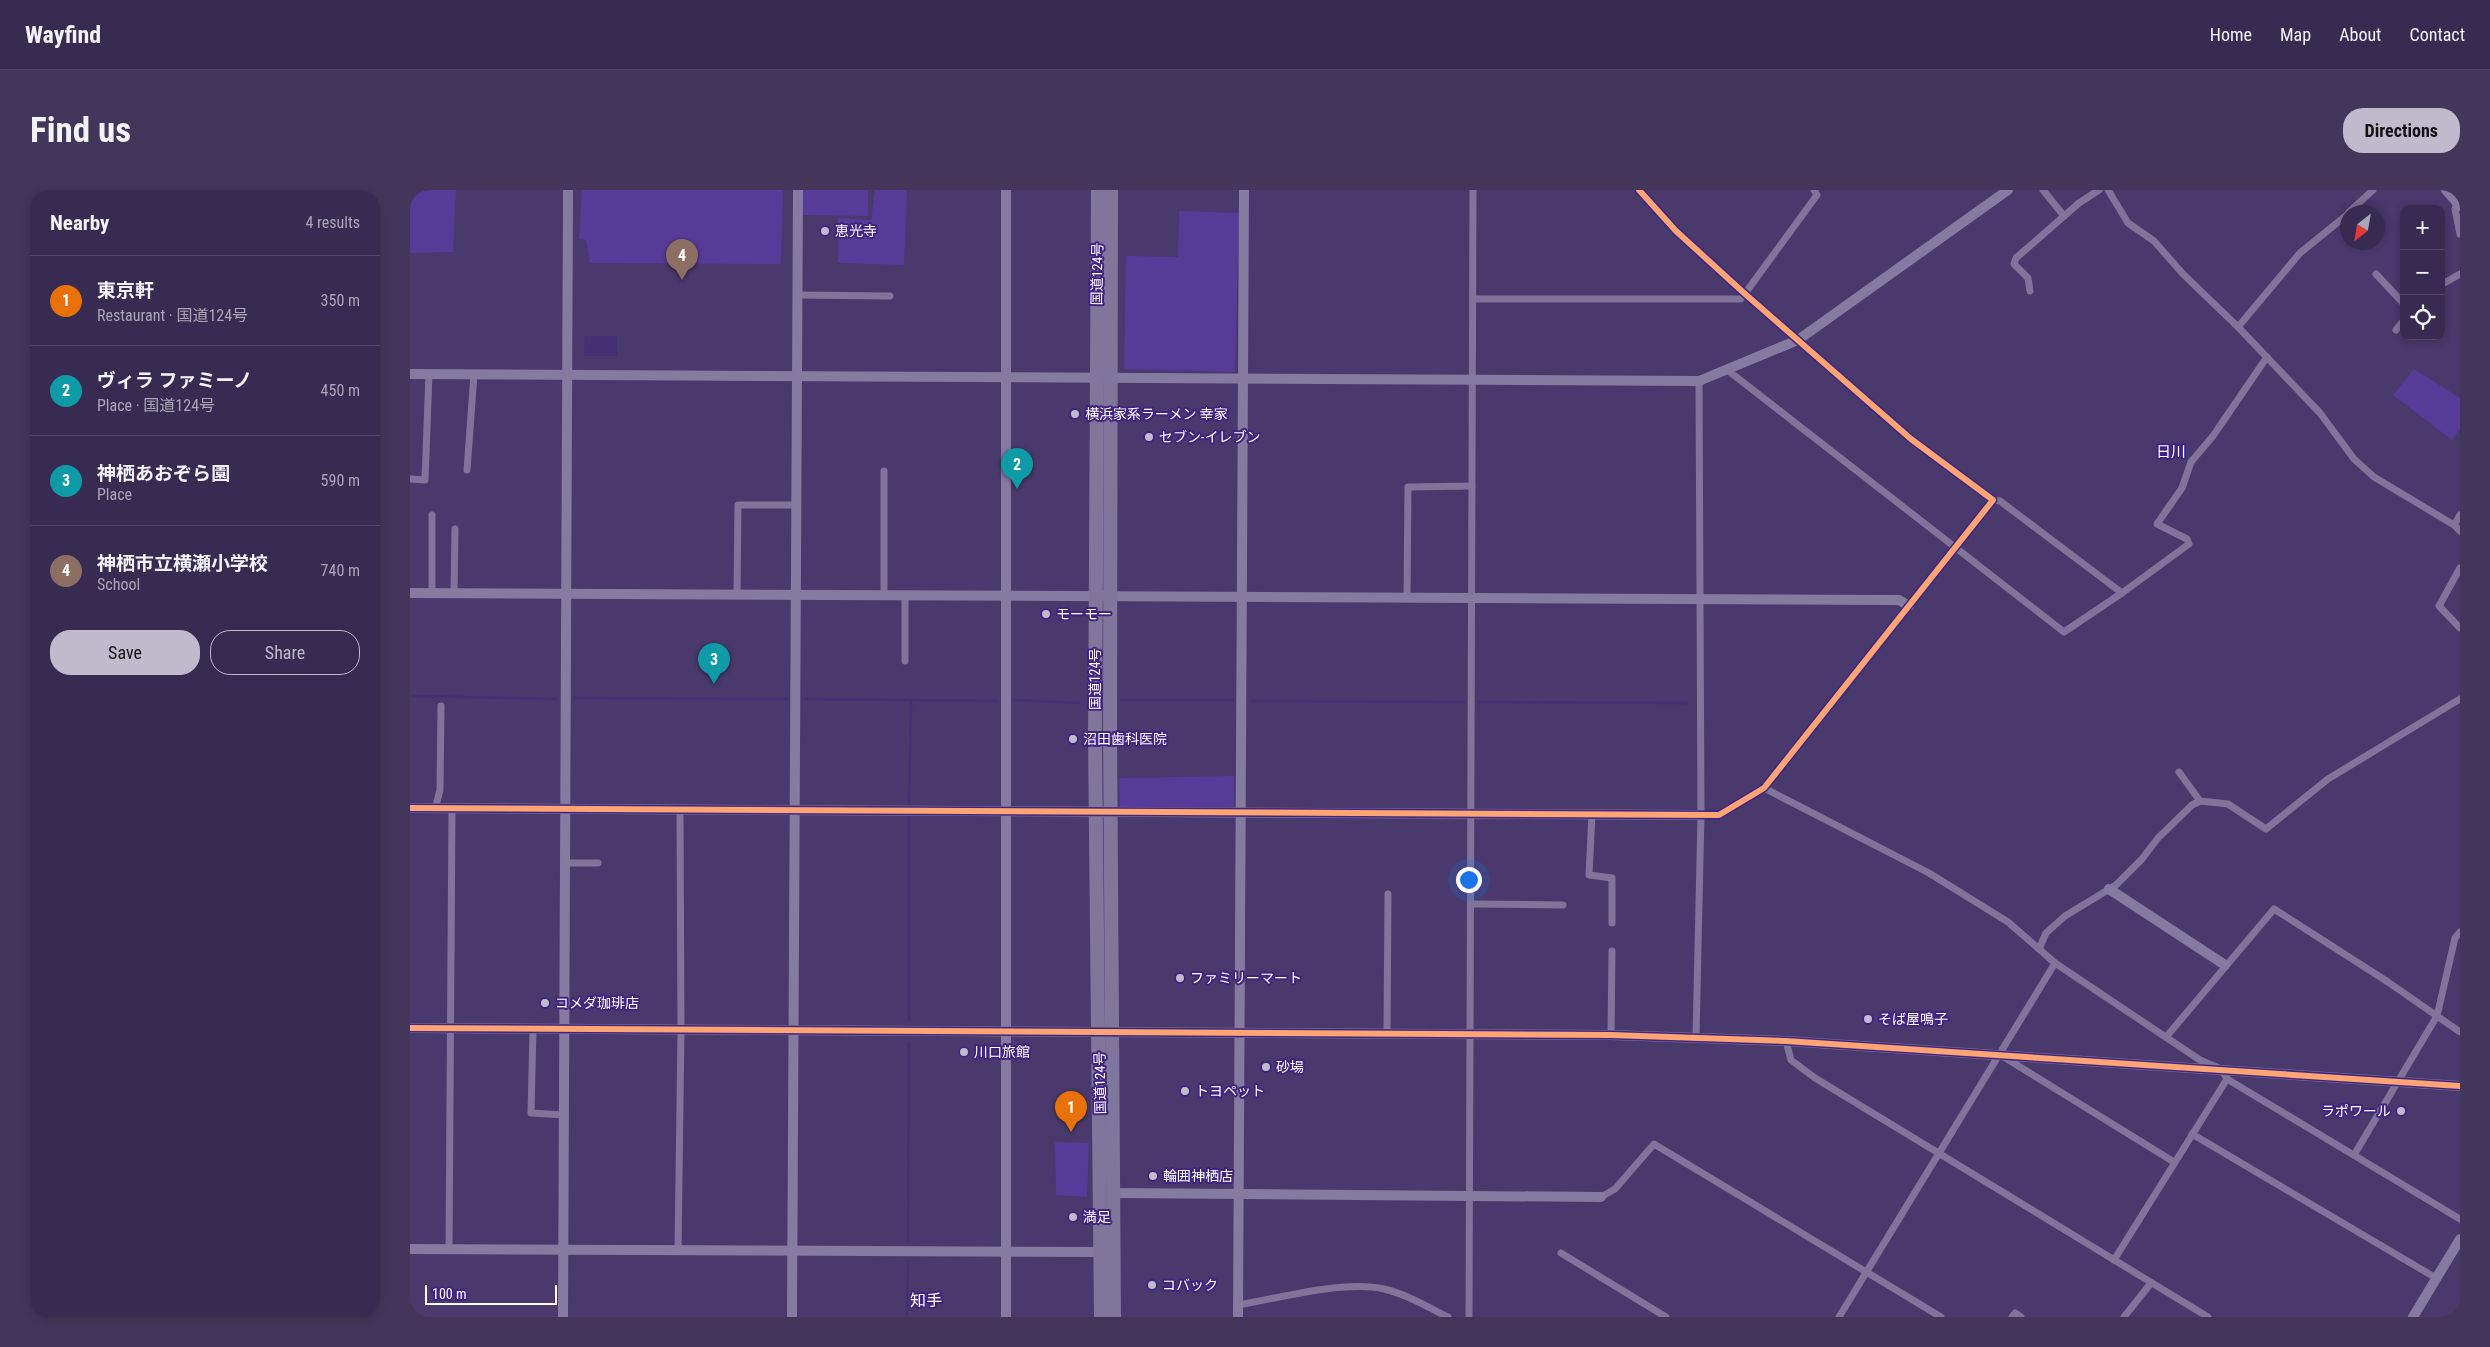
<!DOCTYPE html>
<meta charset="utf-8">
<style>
body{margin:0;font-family:"Roboto Condensed","Noto Sans JP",sans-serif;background:#42375b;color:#f1f3f6}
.controls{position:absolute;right:15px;top:15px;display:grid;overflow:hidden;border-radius:10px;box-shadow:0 2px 8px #0003}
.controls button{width:45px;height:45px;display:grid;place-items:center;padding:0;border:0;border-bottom:1px solid #514768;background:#372b51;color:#f1f3f6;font:25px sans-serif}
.compass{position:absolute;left:1930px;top:15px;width:45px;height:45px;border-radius:50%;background:#372b51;box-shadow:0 2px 8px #0003;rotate:211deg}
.scale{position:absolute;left:15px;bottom:12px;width:132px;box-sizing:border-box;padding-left:5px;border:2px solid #fff;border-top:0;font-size:14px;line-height:18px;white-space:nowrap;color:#fff;-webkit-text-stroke:4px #412481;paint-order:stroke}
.you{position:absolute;left:1058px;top:689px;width:18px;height:18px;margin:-12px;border:4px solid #fff;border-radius:50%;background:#1a73e8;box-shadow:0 0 0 8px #1a73e833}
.badge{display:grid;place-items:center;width:32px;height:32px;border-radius:50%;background:#bfbacc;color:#fff;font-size:16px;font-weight:700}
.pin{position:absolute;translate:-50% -41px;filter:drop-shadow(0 1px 2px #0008)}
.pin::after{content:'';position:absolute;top:26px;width:18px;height:15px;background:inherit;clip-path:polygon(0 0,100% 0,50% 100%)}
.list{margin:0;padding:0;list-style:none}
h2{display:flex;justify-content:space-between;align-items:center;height:65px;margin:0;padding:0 20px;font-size:21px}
h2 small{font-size:16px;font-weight:400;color:#aaa7b7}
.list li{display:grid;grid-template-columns:32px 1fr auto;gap:15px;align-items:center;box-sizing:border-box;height:90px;padding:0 20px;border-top:1px solid #514768}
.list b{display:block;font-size:19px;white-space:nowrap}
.list p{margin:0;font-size:16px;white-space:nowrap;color:#aaa7b7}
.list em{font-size:16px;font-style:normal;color:#aaa7b7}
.actions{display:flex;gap:10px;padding:15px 20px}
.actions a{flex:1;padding:11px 0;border:1px solid #bfbacc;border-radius:20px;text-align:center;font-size:18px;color:#bfbacc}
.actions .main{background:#bfbacc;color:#111}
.icon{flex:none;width:28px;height:28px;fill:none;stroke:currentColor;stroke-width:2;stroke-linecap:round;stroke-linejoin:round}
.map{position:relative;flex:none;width:2050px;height:1127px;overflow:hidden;border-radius:20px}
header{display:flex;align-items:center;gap:30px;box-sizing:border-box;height:70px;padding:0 25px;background:#372b51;border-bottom:1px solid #514768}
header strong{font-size:24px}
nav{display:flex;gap:28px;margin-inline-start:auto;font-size:18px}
.intro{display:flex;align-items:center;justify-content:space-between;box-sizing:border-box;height:120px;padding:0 30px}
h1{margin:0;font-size:35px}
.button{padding:12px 22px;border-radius:20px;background:#bfbacc;color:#111;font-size:18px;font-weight:700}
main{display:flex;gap:30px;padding:0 30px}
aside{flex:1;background:#372b51;border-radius:20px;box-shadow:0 2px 8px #0003}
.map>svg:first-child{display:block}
.green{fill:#573b99}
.water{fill:#453074}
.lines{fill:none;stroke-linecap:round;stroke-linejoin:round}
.stream{stroke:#453074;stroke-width:2.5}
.street{stroke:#80749a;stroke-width:7}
.secondary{stroke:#857a9f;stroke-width:10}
.highway{stroke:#80759a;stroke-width:14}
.cycleway-casing{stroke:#412481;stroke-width:9}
.cycleway{stroke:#fda474;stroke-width:6}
.poi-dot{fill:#bfbacc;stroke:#412481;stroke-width:2}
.labels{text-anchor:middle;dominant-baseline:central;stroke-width:4;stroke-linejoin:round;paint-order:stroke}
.poi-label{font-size:14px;fill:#fff;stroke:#412481;text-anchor:start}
.street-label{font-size:14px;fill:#fff;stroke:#412481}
.neighbourhood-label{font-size:15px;fill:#fff;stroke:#412481}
.quarter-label{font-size:16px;fill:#fff;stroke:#412481}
</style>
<header>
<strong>Wayfind</strong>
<nav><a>Home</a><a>Map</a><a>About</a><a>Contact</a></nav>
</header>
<div class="intro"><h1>Find us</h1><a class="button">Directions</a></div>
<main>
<aside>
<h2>Nearby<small>4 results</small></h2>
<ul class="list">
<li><span class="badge" style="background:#e8710a">1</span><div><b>東京軒</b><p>Restaurant · 国道124号</p></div><em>350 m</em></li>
<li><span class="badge" style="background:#0f9aa8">2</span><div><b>ヴィラ ファミーノ</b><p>Place · 国道124号</p></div><em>450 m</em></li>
<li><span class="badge" style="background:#0f9aa8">3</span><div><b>神栖あおぞら園</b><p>Place</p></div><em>590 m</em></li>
<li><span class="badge" style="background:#8d6e63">4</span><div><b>神栖市立横瀬小学校</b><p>School</p></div><em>740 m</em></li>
</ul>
<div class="actions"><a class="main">Save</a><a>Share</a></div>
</aside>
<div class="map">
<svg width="2050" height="1127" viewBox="0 0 2050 1127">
<rect width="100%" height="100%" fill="#49396c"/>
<g class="green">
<path d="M 0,0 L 46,0 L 43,62 L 0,63 Z"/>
<path d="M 172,0 L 373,0 L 371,74 L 180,73 L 176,50 L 169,49 Z"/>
<path d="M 393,0 L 458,0 L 458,26 L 393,25 Z"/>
<path d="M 465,0 L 497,0 L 494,75 L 428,73 L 428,28 L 461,30 Z"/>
<path d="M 769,21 L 829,23 L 825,182 L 714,179 L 716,66 L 768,67 Z"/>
<path d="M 2004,179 L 2050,208 L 2050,239 L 2042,250 L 1983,205 Z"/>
<path d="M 824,586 L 824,617 L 710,618 L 709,588 Z"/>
<path d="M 645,952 L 679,953 L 677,1007 L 646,1005 Z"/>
</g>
<path class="water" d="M 175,146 L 207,146 L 207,166 L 174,166 Z"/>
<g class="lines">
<g class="stream">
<path d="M 0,506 L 146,509"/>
<path d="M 165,508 L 376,509"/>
<path d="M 396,509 L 587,511"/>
<path d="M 604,510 L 669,513"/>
<path d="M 711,510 L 823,510"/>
<path d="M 841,511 L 1054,512"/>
<path d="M 1069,512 L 1277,513"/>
<path d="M 499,614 L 501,510"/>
<path d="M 499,830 L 499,627"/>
<path d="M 498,1052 L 499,853"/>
<path d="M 497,1127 L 498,1071"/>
</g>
<g class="street">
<path d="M 1229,0 L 1266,41 L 1334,103 L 1501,249 L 1583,310 L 1354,598 L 1309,625 L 1291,625"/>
<path d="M 1633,0 L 1654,26"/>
<path d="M 1698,0 L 1718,33 L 1744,51 L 1773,84 L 1828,137 L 1910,223 L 1944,269 L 1964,287 L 2044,335"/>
<path d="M 2047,13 L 2045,19 L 2050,44"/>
<path d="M 1939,22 L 1963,0"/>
<path d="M 1966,84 L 1994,114"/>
<path d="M 2031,95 L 2050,84"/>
<path d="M 1620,101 L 1618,88 L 1604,74 L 1606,68 L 1669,13 L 1689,0"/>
<path d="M 387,105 L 480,106"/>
<path d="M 1063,109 L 1331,109 L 1407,5 L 1404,0"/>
<path d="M 1828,137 L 1890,63 L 1938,24"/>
<path d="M 1986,140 L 1994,130"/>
<path d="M 1316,179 L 1654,442 L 1712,403 L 1590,311 L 1583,310"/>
<path d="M 57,280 L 64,184"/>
<path d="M 474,281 L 474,405"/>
<path d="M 0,289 L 15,290 L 19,184"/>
<path d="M 22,325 L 22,403"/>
<path d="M 2050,325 L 2044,335 L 2050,341"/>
<path d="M 2050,378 L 2029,416 L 2050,438"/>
<path d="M 44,403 L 45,339"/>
<path d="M 1712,403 L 1779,354 L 1777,349 L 1747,334 L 1772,298 L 1781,272 L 1803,246 L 1857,167"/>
<path d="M 327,404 L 328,315 L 387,315"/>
<path d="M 997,408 L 998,297 L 1062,296"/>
<path d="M 495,471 L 495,405"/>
<path d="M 1769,582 L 1790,611"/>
<path d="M 1354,598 L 1519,683 L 1598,732 L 1645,773 L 1790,870 L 1811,879 L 1817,889 L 2050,1029"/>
<path d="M 25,619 L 30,600 L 31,516"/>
<path d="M 1182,624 L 1179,685 L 1202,688 L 1202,733"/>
<path d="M 155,673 L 188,673"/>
<path d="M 1061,714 L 1153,715"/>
<path d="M 1629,759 L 1636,743 L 1655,726 L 1706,695 L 1732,669 L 1748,648 L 1782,615 L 1790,611 L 1818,614 L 1856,639 L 1918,589 L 2050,509"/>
<path d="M 123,839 L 121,923 L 154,925"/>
<path d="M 977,843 L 978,704"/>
<path d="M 1201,845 L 1202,761"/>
<path d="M 1757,846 L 1864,719 L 1978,792 L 2050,842"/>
<path d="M 1286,847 L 1291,625 L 1289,191"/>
<path d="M 1376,851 L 1381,870 L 1405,888 L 1798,1127"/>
<path d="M 1594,867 L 1764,972"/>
<path d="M 1782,944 L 2026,1088"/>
<path d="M 1944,965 L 2027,826 L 2045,748 L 2050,742"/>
<path d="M 1191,1007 L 1205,999 L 1244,954 L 1531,1127"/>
<path d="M 39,1059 L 42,619"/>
<path d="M 268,1061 L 271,840 L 270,621"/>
<path d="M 1151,1063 L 1256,1127"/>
<path d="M 1704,1070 L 1817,889"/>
<path d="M 828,1115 C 870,1108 933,1090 974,1099 C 996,1104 1018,1117 1038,1127"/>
<path d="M 1059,1127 L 1063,0"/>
<path d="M 1429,1127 L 1645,773"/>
<path d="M 1602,1127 L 1605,1123 L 1611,1127"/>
<path d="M 1714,1127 L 1741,1093"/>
</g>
<g class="secondary">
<path d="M 2036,0 L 2050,16"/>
<path d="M 0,184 L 1289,191 L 1388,150 L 1598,0"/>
<path d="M 0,403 L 1489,410 L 1499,416"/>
<path d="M 0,618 L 1291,625"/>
<path d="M 1699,699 L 1815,775"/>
<path d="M 0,838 L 1201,845 L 1376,851 L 2050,896"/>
<path d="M 703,1003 L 1191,1007"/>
<path d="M 0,1059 L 691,1062"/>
<path d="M 153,1127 L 158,0"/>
<path d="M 382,1127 L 388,0"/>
<path d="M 596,1127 L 596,0"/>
<path d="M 828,1127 L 834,0"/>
<path d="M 2003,1127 L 2050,1049"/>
</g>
<g class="highway">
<path d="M 688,0 L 685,550 L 691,1127"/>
<path d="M 701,0 L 700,539 L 704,1127"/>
</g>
<g class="cycleway-casing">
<g id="cycleway">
<path d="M 0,618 L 1309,625 L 1354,598 L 1583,310 L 1501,249 L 1334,103 L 1266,41 L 1229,0"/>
<path d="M 0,838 L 1201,845 L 1376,851 L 2050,896"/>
</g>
</g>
<use href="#cycleway" class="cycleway"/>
</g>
<g class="poi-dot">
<circle cx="415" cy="41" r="5"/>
<circle cx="665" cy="224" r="5"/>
<circle cx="739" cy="247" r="5"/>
<circle cx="636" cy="424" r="5"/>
<circle cx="663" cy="549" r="5"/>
<circle cx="770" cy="788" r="5"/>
<circle cx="135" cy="813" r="5"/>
<circle cx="1458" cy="829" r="5"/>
<circle cx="554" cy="862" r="5"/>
<circle cx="856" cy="877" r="5"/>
<circle cx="775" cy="901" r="5"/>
<circle cx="1991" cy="921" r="5"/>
<circle cx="743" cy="986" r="5"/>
<circle cx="663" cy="1027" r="5"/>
<circle cx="742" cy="1095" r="5"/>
</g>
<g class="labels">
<g class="poi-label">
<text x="425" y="41">恵光寺</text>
<text x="675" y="224">横浜家系ラーメン 幸家</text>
<text x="749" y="247">セブン-イレブン</text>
<text x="646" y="424">モーモー</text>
<text x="673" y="549">沼田歯科医院</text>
<text x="780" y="788">ファミリーマート</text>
<text x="145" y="813">コメダ珈琲店</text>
<text x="1468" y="829">そば屋鳴子</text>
<text x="564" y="862">川口旅館</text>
<text x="866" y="877">砂場</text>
<text x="785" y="901">トヨペット</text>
<text x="1981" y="921" text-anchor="end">ラポワール</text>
<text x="753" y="986">輪囲神栖店</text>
<text x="673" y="1027">満足</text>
<text x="752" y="1095">コバック</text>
</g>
<g class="street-label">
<text transform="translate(687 84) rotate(-89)">国道124号</text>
<text transform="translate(685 489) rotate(-90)">国道124号</text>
<text transform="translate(690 893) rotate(-91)">国道124号</text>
</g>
<g class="neighbourhood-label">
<text x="1761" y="262">日川</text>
</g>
<g class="quarter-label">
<text x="516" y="1110">知手</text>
</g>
</g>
</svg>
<div class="controls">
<button>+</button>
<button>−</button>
<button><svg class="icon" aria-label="locate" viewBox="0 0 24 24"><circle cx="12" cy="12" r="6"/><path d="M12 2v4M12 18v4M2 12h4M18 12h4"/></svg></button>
</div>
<svg class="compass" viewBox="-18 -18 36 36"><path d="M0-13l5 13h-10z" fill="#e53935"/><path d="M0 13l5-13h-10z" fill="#aaa7b7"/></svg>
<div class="scale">100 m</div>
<div class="you"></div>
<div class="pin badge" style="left:661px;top:942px;background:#e8710a">1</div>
<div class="pin badge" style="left:607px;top:299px;background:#0f9aa8">2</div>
<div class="pin badge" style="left:304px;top:494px;background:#0f9aa8">3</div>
<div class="pin badge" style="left:272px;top:90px;background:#8d6e63">4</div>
</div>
</main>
